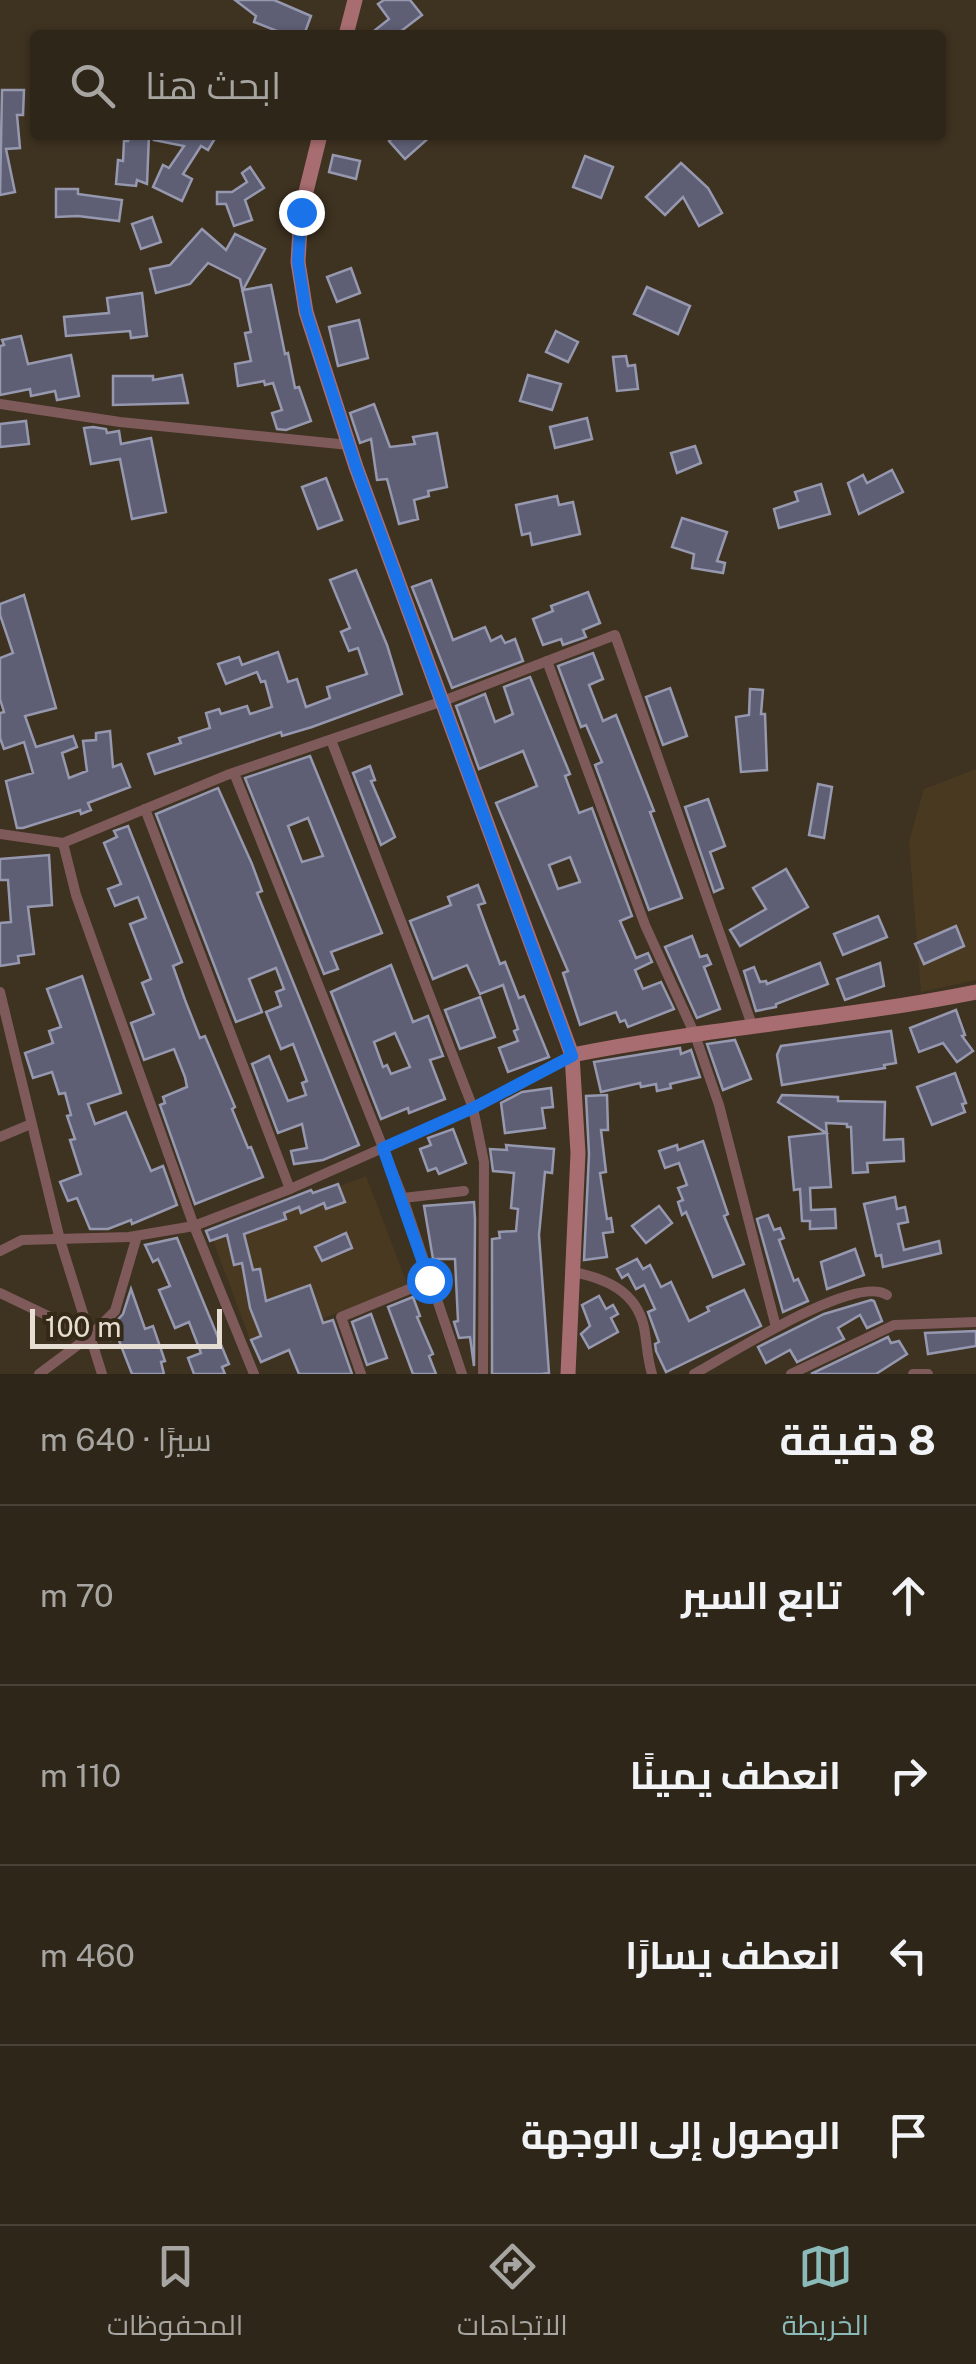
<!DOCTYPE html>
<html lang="ar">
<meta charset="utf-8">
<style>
body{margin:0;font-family:"Public Sans",Cairo,sans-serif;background:#3a3225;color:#f1f3f6;direction:rtl}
.scale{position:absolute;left:30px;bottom:25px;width:192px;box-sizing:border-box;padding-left:10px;border:5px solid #e6ded3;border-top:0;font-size:28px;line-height:35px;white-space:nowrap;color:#e6ded3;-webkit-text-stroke:8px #342816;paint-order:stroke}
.stop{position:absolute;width:30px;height:30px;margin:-22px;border:8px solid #1a73e8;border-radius:50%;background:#fff}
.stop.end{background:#1a73e8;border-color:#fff;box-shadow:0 2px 10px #0008}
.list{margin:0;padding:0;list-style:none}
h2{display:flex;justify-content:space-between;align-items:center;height:130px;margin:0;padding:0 40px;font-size:42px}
h2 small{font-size:32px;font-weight:400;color:#a7a5a2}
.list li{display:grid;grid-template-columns:65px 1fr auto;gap:30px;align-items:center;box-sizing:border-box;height:180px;padding:0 40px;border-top:2px solid #494337}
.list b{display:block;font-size:38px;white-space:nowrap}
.list em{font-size:32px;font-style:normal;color:#a7a5a2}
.icon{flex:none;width:55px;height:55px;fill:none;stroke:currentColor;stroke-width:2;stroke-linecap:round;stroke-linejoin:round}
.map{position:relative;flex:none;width:976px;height:1374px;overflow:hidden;direction:ltr}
.search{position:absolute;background:#2e2618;box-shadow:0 2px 8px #0004;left:30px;right:30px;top:30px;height:110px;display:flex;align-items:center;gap:25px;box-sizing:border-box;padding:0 35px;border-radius:10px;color:#a7a5a2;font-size:38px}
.sheet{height:850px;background:#2e2618}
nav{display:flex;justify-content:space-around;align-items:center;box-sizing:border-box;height:140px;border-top:2px solid #494337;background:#2e2618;font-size:28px;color:#a7a5a2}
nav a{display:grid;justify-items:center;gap:5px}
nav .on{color:#8bbbb9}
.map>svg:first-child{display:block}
.built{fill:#493921}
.building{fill:#5e5f75;stroke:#9698b0;stroke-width:2.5;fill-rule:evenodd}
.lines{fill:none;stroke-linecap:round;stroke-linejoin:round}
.minor{stroke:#7f5a5b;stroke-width:10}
.secondary{stroke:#a86d70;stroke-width:15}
.route{stroke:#1a73e8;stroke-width:12}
</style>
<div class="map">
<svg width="976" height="1374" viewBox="0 0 976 1374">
<rect width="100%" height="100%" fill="#3e3220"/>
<g class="built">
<path d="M 976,769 L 976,980 L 921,992 L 909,841 L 924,789 Z"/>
<path d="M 366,1176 L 408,1286 L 252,1345 L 211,1235 Z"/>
</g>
<g class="building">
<path d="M 235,0 L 274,0 L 311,16 L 304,35 L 287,35 L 254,22 L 256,16 Z"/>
<path d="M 384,0 L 410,0 L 422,15 L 396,35 L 369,35 L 389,19 L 378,4 Z"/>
<path d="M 2,90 L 24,90 L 23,115 L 17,115 L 20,148 L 6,149 L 15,192 L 0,195 Z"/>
<path d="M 129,135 L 149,135 L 147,184 L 137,180 L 136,186 L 116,184 L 118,160 L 123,161 L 124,141 L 128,141 Z"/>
<path d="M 155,135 L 217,135 L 208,150 L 201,146 L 183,174 L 192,179 L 182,201 L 153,187 L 163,165 L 169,168 L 184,146 L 154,140 Z"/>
<path d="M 395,135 L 432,135 L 405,159 L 389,141 Z"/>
<path d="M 333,155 L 360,161 L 356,179 L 329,172 Z"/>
<path d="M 585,156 L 613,167 L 601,198 L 573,187 Z"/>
<path d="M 681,163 L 708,188 L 722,213 L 699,226 L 683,197 L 665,215 L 646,197 Z"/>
<path d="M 250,167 L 264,188 L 245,200 L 252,220 L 234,226 L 226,204 L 217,204 L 217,192 L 232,192 L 247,182 L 242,173 Z"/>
<path d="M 56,189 L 78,189 L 78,194 L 122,200 L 119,221 L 78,216 L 56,217 Z"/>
<path d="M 152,217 L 161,242 L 141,249 L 132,224 Z"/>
<path d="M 202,229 L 226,250 L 235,234 L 265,249 L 243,290 L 271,285 L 285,354 L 288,353 L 295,388 L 299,387 L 311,421 L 286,430 L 277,429 L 272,413 L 282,410 L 273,383 L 265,385 L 264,381 L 238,386 L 235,364 L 251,361 L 245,333 L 251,332 L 240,279 L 208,263 L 190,284 L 156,293 L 150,269 L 170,265 Z"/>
<path d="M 351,268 L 360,293 L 337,302 L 327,277 Z"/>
<path d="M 647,287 L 690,306 L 678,334 L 634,314 Z"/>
<path d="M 142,293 L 147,336 L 131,338 L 130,331 L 66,336 L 64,317 L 109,313 L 107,298 Z"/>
<path d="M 359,320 L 368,358 L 338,366 L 329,327 Z"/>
<path d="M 556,331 L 578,342 L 568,362 L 546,352 Z"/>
<path d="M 21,336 L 28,364 L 71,355 L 79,396 L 57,400 L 55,391 L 31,396 L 30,389 L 0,395 L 0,346 L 4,345 L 2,340 Z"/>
<path d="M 626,356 L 628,366 L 635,365 L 638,389 L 617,391 L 613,357 Z"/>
<path d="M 182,375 L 188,403 L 113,405 L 113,376 L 153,376 L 153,380 Z"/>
<path d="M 528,375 L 561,384 L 552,410 L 520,401 Z"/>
<path d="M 374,404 L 390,447 L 415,444 L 413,437 L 437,433 L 447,487 L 428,491 L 429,496 L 414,500 L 418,519 L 399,524 L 387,479 L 377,480 L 371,439 L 360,443 L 350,413 Z"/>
<path d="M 587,418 L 592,439 L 555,448 L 550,427 Z"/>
<path d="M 26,421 L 29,444 L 0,447 L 0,424 Z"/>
<path d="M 93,427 L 106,429 L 107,433 L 119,431 L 121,444 L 151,438 L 166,512 L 132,519 L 120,459 L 91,464 L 84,428 Z"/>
<path d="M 695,446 L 701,463 L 677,473 L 671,453 Z"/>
<path d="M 892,470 L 903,492 L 859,514 L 848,483 L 863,475 L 867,483 Z"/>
<path d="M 326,478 L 342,520 L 318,529 L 302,487 Z"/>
<path d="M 821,484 L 830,514 L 779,528 L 774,509 L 798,501 L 795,492 Z"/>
<path d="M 557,496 L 559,505 L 573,502 L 580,534 L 532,545 L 530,533 L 522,535 L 516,505 Z"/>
<path d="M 682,518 L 727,532 L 717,561 L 725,563 L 723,573 L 692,568 L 694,554 L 672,547 Z"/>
<path d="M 356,570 L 387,645 L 402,694 L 312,727 L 282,736 L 281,732 L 155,774 L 148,754 L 181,743 L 179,738 L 210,728 L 206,713 L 219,709 L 221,714 L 247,706 L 250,714 L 272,707 L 265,681 L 261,682 L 257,672 L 226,684 L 218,664 L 239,657 L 242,665 L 278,652 L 288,682 L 297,679 L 306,707 L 330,698 L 327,687 L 367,674 L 358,648 L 349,651 L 341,632 L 350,628 L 330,580 Z"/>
<path d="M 431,580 L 453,640 L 485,627 L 491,641 L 501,636 L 505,643 L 515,639 L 523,661 L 452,688 L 412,587 Z"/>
<path d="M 588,592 L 600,623 L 583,630 L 586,637 L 563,645 L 561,639 L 543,645 L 533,619 L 553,611 L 551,606 Z"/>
<path d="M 24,595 L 56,708 L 25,716 L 36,747 L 73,736 L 77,747 L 62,753 L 69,778 L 87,771 L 83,741 L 96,740 L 96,733 L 110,731 L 113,767 L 121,764 L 130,787 L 88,803 L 91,810 L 81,814 L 80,810 L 23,828 L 17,828 L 6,781 L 33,773 L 24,742 L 4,749 L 0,738 L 0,713 L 4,712 L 0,699 L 0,658 L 13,653 L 0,615 L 0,604 Z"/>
<path d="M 593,653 L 603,679 L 589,685 L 603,721 L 616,715 L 654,811 L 650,812 L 682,898 L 649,910 L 595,765 L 602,762 L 586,725 L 581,727 L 558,666 Z"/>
<path d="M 530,677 L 570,774 L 565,776 L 579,813 L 592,808 L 632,916 L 620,921 L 636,958 L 648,953 L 652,962 L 635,970 L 643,989 L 661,982 L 674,1009 L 628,1027 L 625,1020 L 620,1022 L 616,1012 L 580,1025 L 563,973 L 568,971 L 496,803 L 537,786 L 523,751 L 479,769 L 456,706 L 485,694 L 495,722 L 513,714 L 504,687 ZM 570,857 L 580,882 L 558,889 L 549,865 Z"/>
<path d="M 670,688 L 687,736 L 663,745 L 646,697 Z"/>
<path d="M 750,689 L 763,690 L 761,714 L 765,714 L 767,770 L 741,772 L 736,717 L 749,715 Z"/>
<path d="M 310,756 L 382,933 L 331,952 L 338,969 L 324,974 L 245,778 ZM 308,818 L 323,856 L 302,862 L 288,826 Z"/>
<path d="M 370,766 L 375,780 L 371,781 L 395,837 L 381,845 L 353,773 Z"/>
<path d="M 818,784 L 832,787 L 824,838 L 809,835 Z"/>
<path d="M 218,788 L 252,864 L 262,891 L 257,893 L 359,1145 L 323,1160 L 294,1164 L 291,1151 L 307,1148 L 302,1124 L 278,1133 L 252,1064 L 269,1056 L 288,1101 L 306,1095 L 302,1083 L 307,1081 L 293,1044 L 281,1049 L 266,1012 L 281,1006 L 276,992 L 284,989 L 276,968 L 249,979 L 262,1012 L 236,1022 L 156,814 Z"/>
<path d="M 708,799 L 725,846 L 710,852 L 723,888 L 714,892 L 685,807 Z"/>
<path d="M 128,826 L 182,962 L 173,966 L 185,1000 L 200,1038 L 205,1036 L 235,1107 L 232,1109 L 248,1148 L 251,1147 L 263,1177 L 195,1204 L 160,1105 L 165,1103 L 163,1097 L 187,1087 L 185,1077 L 174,1049 L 144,1060 L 131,1023 L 154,1014 L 142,983 L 151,979 L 130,924 L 146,918 L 138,897 L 115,906 L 108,889 L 121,884 L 104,843 L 117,837 L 114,831 Z"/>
<path d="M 49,855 L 52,905 L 28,907 L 34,954 L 18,956 L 19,963 L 0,966 L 0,923 L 11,922 L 8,880 L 0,880 L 0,859 Z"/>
<path d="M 786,869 L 808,907 L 740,946 L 730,930 L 766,909 L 753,888 Z"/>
<path d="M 478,885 L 485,903 L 478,905 L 500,964 L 505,962 L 519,998 L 524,996 L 549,1057 L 508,1072 L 499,1048 L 518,1041 L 514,1031 L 518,1029 L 503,985 L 480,994 L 467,965 L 433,979 L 410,921 L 451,905 L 448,897 Z"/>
<path d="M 878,916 L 887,937 L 843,955 L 834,934 Z"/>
<path d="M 956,926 L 964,946 L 924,964 L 915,944 Z"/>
<path d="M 692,936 L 700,957 L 707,955 L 711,964 L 704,967 L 720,1009 L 697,1018 L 665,947 Z"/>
<path d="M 820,963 L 828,984 L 776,1004 L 776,1007 L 756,1011 L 744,971 L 754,967 L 760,982 L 766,981 L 767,984 Z"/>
<path d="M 880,963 L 884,986 L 845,1000 L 837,979 Z"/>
<path d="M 391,965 L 413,1022 L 428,1016 L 443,1056 L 430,1060 L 445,1099 L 409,1113 L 408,1108 L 381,1119 L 331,992 ZM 395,1033 L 410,1067 L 391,1074 L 387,1065 L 383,1067 L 374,1042 Z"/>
<path d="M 82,976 L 121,1093 L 88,1104 L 95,1124 L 126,1112 L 151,1171 L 163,1166 L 177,1205 L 132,1224 L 131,1220 L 108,1229 L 90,1229 L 77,1198 L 68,1201 L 60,1182 L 81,1174 L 70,1140 L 75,1139 L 67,1116 L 71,1115 L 65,1093 L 59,1094 L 52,1072 L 33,1078 L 25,1053 L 53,1043 L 49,1031 L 61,1027 L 47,989 Z"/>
<path d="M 480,997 L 495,1037 L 460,1049 L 445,1010 Z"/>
<path d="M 956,1010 L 965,1035 L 962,1036 L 973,1051 L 957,1062 L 943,1043 L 919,1052 L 910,1028 Z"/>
<path d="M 891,1031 L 896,1063 L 884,1065 L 885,1068 L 782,1085 L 777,1055 L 781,1046 Z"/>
<path d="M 735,1040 L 751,1079 L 723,1090 L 707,1044 Z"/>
<path d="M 680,1048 L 681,1054 L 691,1050 L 700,1077 L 670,1084 L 671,1088 L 657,1091 L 656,1084 L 641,1087 L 640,1083 L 601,1092 L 594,1062 Z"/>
<path d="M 955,1073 L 966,1103 L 962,1104 L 965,1112 L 932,1125 L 917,1087 Z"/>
<path d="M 551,1088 L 553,1107 L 542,1108 L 545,1128 L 505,1133 L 501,1103 L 522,1092 Z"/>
<path d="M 607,1095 L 608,1130 L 601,1130 L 606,1172 L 600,1173 L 607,1219 L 611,1218 L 613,1232 L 603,1233 L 607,1257 L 584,1260 L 589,1154 L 586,1096 Z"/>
<path d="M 782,1095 L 838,1097 L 838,1101 L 885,1102 L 884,1140 L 903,1139 L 904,1161 L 867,1163 L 868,1172 L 853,1173 L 851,1127 L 847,1127 L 847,1124 L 826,1123 L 831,1187 L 810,1188 L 811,1210 L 835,1209 L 836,1228 L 810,1229 L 810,1221 L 802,1221 L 800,1189 L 794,1190 L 789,1137 L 826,1133 L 778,1102 Z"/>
<path d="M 453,1129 L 466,1163 L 439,1174 L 436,1168 L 428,1171 L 420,1149 L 431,1145 L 428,1138 Z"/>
<path d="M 703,1141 L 728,1214 L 724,1216 L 744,1264 L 713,1277 L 686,1212 L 682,1215 L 678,1202 L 683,1200 L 678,1188 L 687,1185 L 679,1163 L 665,1168 L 659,1151 L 677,1145 L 678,1150 Z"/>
<path d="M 506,1145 L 554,1149 L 552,1173 L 545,1172 L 539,1235 L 549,1373 L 541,1374 L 492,1374 L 492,1239 L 500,1238 L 499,1232 L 516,1231 L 518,1209 L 511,1208 L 514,1173 L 493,1171 L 490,1149 L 507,1150 Z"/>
<path d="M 338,1184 L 345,1202 L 326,1209 L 324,1203 L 301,1213 L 299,1207 L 284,1213 L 286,1219 L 244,1234 L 253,1270 L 260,1269 L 266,1301 L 310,1285 L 323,1323 L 333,1320 L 352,1374 L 299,1374 L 289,1350 L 261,1362 L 251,1340 L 261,1336 L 250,1308 L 242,1263 L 234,1265 L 227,1235 L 210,1241 L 206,1231 L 311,1190 L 313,1193 Z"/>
<path d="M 895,1197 L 897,1209 L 905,1207 L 908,1222 L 898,1224 L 904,1250 L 939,1241 L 941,1253 L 883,1267 L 881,1255 L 876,1256 L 864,1204 Z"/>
<path d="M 474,1202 L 475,1219 L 474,1366 L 470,1337 L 459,1338 L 454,1322 L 458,1321 L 455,1259 L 433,1259 L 424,1206 Z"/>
<path d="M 659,1206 L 672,1223 L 646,1243 L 632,1226 Z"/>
<path d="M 768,1215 L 774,1230 L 780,1228 L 784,1238 L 779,1240 L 794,1281 L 798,1279 L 808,1301 L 783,1312 L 757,1219 Z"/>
<path d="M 346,1233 L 352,1248 L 322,1261 L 315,1247 Z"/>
<path d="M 177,1238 L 229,1364 L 222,1367 L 225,1374 L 194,1374 L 188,1358 L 201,1353 L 189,1322 L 175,1328 L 159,1290 L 170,1286 L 158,1259 L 153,1262 L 145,1245 Z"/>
<path d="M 855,1249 L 864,1275 L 827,1289 L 821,1262 Z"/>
<path d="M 637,1259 L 643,1269 L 650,1265 L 661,1287 L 671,1282 L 689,1321 L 709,1311 L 707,1307 L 744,1290 L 761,1326 L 666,1372 L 656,1351 L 655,1344 L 659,1342 L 648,1312 L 655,1309 L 644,1285 L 636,1289 L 628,1274 L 622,1278 L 617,1269 Z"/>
<path d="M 131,1289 L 145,1329 L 153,1326 L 165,1361 L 161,1362 L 164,1374 L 132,1374 L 118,1338 L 111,1340 L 108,1330 L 123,1314 Z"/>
<path d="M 599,1296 L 606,1309 L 613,1305 L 618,1314 L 611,1318 L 618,1332 L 589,1348 L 581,1334 L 590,1326 L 582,1305 Z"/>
<path d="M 413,1297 L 420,1316 L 417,1317 L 433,1354 L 429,1356 L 436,1374 L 413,1374 L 388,1307 Z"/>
<path d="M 871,1300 L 874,1301 L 882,1321 L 867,1328 L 860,1315 L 838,1328 L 844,1339 L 797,1362 L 790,1350 L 766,1363 L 758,1347 L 824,1314 Z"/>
<path d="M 371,1314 L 387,1358 L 367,1365 L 352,1322 Z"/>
<path d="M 976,1331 L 976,1346 L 928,1354 L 925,1333 Z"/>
<path d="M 888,1337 L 891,1343 L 899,1341 L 907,1354 L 876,1374 L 811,1374 Z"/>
</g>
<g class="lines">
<g class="minor">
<path d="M 0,404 L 120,422 L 349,445"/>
<path d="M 547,661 L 645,925 L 695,1035 L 719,1105 L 776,1327"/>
<path d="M 331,740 L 473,1108 L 484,1162 L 483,1374"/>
<path d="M 234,773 L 403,1198 L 462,1374"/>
<path d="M 145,809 L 290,1189"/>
<path d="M 0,834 L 63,843 L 227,775 L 443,701 L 615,635 L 753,1028"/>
<path d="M 63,843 L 76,895 L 194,1226 L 254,1374"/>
<path d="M 0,992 L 60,1240 L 102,1374"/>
<path d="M 0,1137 L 31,1124"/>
<path d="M 403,1198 L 464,1191"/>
<path d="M 0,1251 L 22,1240 L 129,1237 L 194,1226 L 290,1189 L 473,1108 L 572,1055"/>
<path d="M 573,1272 C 605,1278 636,1291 644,1327 C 647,1343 647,1358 652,1374"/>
<path d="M 0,1293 L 90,1336"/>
<path d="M 39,1374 L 90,1336 L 115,1311 L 137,1236"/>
<path d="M 361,1374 L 341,1317 L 429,1281"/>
<path d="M 694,1374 C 728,1356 855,1273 887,1295"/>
<path d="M 791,1374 L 894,1325 L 976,1322"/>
<path d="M 913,1374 L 928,1374"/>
</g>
<g class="secondary">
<path d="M 346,35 L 355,0"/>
<path d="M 320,135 L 301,212 L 298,262 L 306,312 L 356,467 L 572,1055 L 578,1153 L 568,1374"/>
<path d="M 572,1055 C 706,1028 842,1019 976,992"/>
</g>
</g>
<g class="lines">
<path class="route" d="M 301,212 L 298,262 L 306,312 L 356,467 L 572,1056 L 473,1108 L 383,1148 L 429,1280"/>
</g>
</svg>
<div class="scale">100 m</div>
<div class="stop" style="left:429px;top:1280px"></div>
<div class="stop end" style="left:301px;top:212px"></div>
<div class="search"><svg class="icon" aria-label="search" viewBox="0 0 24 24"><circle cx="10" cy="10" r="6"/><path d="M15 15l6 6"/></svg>ابحث هنا</div>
</div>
<section class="sheet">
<h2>8 دقيقة<small>سيرًا · 640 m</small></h2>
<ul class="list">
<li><svg class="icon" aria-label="ahead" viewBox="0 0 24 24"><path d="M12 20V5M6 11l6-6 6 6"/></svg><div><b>تابع السير</b></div><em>70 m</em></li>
<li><svg class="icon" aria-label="right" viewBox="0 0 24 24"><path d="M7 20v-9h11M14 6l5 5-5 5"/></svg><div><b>انعطف يمينًا</b></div><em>110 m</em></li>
<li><svg class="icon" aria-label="left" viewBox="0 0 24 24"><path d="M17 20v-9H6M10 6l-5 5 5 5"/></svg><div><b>انعطف يسارًا</b></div><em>460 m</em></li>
<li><svg class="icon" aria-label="arrive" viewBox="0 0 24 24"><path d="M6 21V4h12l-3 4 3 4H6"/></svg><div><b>الوصول إلى الوجهة</b></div></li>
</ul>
</section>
<nav>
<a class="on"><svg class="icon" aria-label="map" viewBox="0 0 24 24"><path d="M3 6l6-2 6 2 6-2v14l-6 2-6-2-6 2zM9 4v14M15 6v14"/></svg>الخريطة</a>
<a><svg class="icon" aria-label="directions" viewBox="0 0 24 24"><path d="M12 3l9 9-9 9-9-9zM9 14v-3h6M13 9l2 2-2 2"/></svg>الاتجاهات</a>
<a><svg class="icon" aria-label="saved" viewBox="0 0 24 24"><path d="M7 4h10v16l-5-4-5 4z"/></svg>المحفوظات</a>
</nav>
